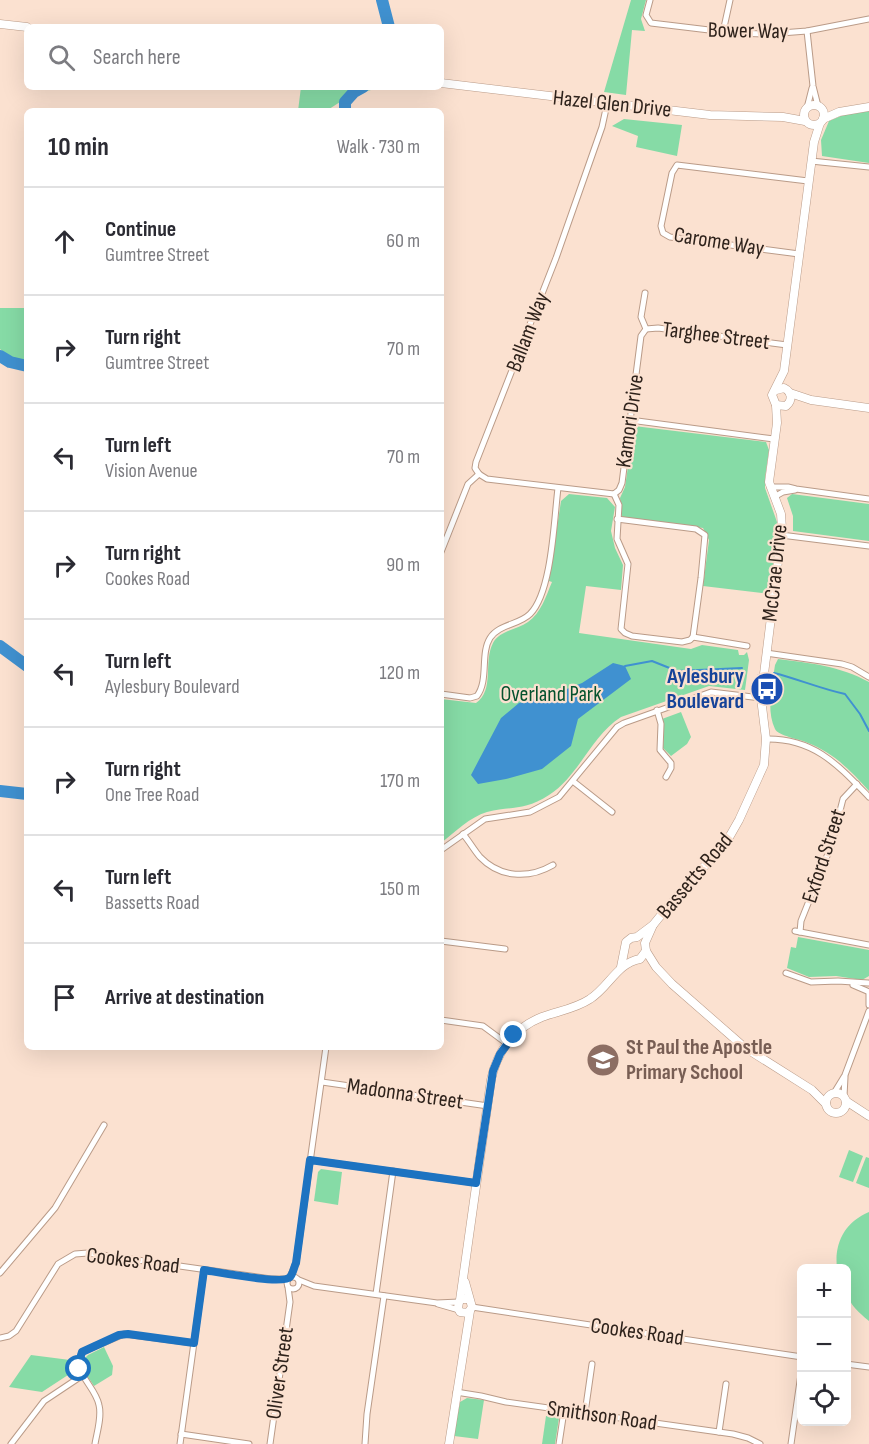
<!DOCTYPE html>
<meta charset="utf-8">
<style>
body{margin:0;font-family:"Sofia Sans Condensed",sans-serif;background:#f7f7f7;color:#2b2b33}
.controls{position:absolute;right:18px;bottom:18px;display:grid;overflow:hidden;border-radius:9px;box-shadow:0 6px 24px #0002}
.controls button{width:54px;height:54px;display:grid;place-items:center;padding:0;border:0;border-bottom:2px solid #e1e1e2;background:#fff;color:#2b2b33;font:30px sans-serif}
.stop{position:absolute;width:18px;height:18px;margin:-14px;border:4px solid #1d73c1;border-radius:50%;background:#fff}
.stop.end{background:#1d73c1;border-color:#fff;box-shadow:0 2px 6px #0008}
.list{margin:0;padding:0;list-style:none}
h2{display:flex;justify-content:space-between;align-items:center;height:78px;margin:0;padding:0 24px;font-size:26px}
h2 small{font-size:20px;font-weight:400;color:#7c7c81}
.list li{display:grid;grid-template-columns:39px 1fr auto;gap:18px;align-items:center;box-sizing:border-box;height:108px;padding:0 24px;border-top:2px solid #e1e1e2}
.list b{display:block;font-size:22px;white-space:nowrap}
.list p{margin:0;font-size:20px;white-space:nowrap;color:#7c7c81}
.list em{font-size:20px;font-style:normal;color:#7c7c81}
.icon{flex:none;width:33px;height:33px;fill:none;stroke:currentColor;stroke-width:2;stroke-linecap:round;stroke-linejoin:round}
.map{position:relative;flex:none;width:869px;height:1444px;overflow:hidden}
.search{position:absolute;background:#fff;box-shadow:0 6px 24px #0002;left:24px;top:24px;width:420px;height:66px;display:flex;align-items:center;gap:15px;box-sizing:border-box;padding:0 21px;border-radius:9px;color:#7c7c81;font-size:22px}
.panel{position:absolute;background:#fff;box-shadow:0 6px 24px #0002;left:24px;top:108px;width:420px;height:942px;border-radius:9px}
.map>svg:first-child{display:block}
.green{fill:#86dba6}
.water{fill:#4091d0}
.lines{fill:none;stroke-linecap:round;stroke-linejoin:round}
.stream{stroke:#4091d0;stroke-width:2}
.river{stroke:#4091d0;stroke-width:12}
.street-casing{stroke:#ba9b88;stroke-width:7}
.secondary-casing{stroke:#ba9b88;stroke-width:9}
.street{stroke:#fff;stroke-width:5}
.secondary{stroke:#fff;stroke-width:8}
.route{stroke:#1d73c1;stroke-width:8}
.labels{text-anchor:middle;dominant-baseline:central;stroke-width:4.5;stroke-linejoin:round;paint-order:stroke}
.street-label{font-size:22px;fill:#2e221b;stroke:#fbe1d0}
.transit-label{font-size:22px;font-weight:bold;fill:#164399;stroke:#fbe1d0;text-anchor:end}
.park-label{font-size:22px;fill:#05522e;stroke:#fbe1d0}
.education-label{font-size:22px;font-weight:bold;fill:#785e54;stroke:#fbe1d0;text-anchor:start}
</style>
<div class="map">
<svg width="869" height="1444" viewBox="0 0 869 1444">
<rect width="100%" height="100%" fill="#fbe1d0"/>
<g class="green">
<path d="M 631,0 L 646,0 L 641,19 L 645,31 L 632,30 L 626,95 L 604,92 Z"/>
<path d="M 301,87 L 373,87 L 371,90 L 351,95 L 326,111 L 298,111 Z"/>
<path d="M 869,107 L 869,163 L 822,156 L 821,140 L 829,121 L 848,113 Z"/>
<path d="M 624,119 L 682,125 L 677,156 L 636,147 L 638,136 L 612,126 Z"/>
<path d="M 0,308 L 27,308 L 27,362 L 10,359 L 0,349 Z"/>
<path d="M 634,426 L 766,442 L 769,450 L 765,478 L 765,488 L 777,522 L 770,594 L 703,586 L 709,540 L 703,528 L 622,517 L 620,498 L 625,487 Z"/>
<path d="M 569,494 L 607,498 L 615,507 L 611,531 L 615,548 L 623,565 L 621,590 L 586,586 L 579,633 L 691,649 L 702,645 L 738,650 L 739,655 L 744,655 L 747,652 L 749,660 L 745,690 L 709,686 L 621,717 C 591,736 579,776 549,795 C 524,811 512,806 487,812 C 470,817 455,832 441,843 L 441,699 L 476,703 C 495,690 483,662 493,643 C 500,630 517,630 528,622 C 541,613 546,596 552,582 L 549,581 L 561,501 Z"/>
<path d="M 792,494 L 869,504 L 869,541 L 793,531 L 793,516 L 787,498 Z"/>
<path d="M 778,659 C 810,663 840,666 869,682 L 869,791 C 851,771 834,753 808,743 C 800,739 778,736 775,729 C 766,710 772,685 775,665 Z"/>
<path d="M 681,712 L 691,737 L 687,744 L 671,756 L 663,748 L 664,726 L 662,719 Z"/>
<path d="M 798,937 L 869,950 L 869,976 L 862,980 L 836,976 L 809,977 L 787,968 L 791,947 L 796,948 Z"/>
<path d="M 849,1150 L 863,1156 L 853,1182 L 839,1177 Z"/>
<path d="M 866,1157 L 869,1158 L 869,1188 L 856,1183 Z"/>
<path d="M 321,1169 L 342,1172 L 338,1205 L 314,1201 L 318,1172 Z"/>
<path d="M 869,1212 L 869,1321 C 846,1302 846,1297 846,1268 L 837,1268 C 834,1243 845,1222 869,1212 Z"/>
<path d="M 104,1347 L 113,1366 L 112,1375 L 94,1386 L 82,1368 L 82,1361 L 88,1355 Z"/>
<path d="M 31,1355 L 70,1360 L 68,1375 L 42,1392 L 9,1387 Z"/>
<path d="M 467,1398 L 484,1400 L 478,1439 L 454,1436 L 460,1402 Z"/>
<path d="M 546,1416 L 559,1418 L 555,1444 L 542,1444 Z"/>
</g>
<path class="water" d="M 613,663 L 625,666 L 631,679 L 578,719 L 571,746 L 542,769 L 506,779 L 478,784 L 471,775 L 501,718 L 519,703 L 554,694 L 582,683 Z"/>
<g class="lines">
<g class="stream">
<path d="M 625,666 L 652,661 L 677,671 L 742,668"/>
<path d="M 774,673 C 798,679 821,689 845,694 L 860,714 L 869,731"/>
</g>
<g class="river">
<path d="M 382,0 L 389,27"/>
<path d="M 345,111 L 345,102 L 354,92 L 363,87"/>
<path d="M 0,356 L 10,362 L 27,366"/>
<path d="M 0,646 L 27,666"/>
<path d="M 0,791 L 27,794"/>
</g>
<g class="street-casing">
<g id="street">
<path d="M 650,0 L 646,15 L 651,23 L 734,33 L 768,34 L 807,31 L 869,19"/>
<path d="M 807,31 L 813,86 L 818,106"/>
<path d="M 723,32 L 730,0"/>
<path d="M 807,108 L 812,88"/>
<path d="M 811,161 L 869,167"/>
<path d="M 799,254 L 670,237 L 663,233 L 661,226 L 672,173 L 677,165 L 808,181"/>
<path d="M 646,329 L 658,328 L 787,345"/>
<path d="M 630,420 L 774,439"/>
<path d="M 479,474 L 475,468 L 476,462 L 556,258 L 602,127 L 607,104"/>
<path d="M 479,474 L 487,479 L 614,494"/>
<path d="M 770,487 L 788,487 L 796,489 L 869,499"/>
<path d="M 614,494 L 619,505 L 617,539 L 628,564 L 621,629 L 625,633 L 632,636 L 682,642 L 690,640 L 693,637"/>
<path d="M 614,494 L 619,490 L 622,483 L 641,336 L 646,329 L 641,317 L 645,293"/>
<path d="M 774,497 L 783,492 L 795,490"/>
<path d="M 617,519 L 696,529 L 705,535 L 701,578 L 693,637"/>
<path d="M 781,535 L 869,546"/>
<path d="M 441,552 L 468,484 L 479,474"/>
<path d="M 693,637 L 747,646"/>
<path d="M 766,653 L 842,664 L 852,667 L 869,677"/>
<path d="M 441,694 L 470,698 L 477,696 C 489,680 480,654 490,638 C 499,624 519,625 530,614 C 552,592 554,520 558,488"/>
<path d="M 657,710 L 661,724 L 660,750 L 671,763 L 671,768 L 666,777"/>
<path d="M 766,739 C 814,738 838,765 869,797"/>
<path d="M 574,782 L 612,812"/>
<path d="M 463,834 C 469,841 474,850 480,857 C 500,878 529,879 553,865"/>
<path d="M 441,850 L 485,819 L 530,812 L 559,797 L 617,727 L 624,723 L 711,692 L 761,698"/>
<path d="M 795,931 L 869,945"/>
<path d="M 800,932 L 801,921 L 831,846 L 843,799 L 857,784"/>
<path d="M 441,941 L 505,949"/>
<path d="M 786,973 L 811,982 L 838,981 L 868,983"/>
<path d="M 853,985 L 867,991"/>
<path d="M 869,993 L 869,1005"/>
<path d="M 441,1020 L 483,1026 L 506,1043"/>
<path d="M 322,1082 L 488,1106"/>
<path d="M 834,1093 L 845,1075 L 869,1011"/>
<path d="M 844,1096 L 845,1077"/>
<path d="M 310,1160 L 476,1183"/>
<path d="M 0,1273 L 55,1208 L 104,1125"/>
<circle cx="293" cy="1283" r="6"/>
<path d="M 290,1277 L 296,1263 L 326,1047"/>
<path d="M 299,1280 L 314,1286 L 437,1303 L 459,1302"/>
<path d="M 376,1294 L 393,1171"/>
<path d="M 438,1304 L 459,1310"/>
<path d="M 472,1307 L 802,1357"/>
<path d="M 0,1338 L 9,1336 L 16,1331 L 58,1264 L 75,1254 L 88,1253 L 271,1279 L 288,1279"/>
<path d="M 846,1364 L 869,1367"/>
<path d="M 456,1392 L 481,1396 L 506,1402 L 733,1434 L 748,1438 L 760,1444"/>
<path d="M 585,1413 L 592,1364"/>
<path d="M 719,1432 L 726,1384"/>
<path d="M 181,1434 L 249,1444"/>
<path d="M 11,1444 L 44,1401 L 83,1375"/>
<path d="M 95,1444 C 97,1432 102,1417 99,1405 C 95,1385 72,1374 82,1352 L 124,1334 L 193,1343"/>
<path d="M 180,1444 L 204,1270"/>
<path d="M 270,1444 L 290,1302 L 288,1287"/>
<path d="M 365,1444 L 367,1414 L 384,1296"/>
<path d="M 559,1444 L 564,1411"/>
<path d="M 791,1444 L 802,1367"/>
</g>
</g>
<g class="secondary-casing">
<g id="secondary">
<path d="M 0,24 L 27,27"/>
<path d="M 441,83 L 710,115 L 783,117 L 805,121"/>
<circle cx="814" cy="115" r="10"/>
<path d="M 823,119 L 839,112 L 869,107"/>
<path d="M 820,123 L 814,142 L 784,371 L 772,395 L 776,405 L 777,423 L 769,482 L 781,514 L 782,529 L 761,698 L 766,739 L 764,765 L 739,820 L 727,841 L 666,909 L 653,925 L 645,943 L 646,951 L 656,967 L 672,984 L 744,1047 L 812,1090 L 826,1104"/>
<path d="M 790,393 L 811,400 L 869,408"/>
<path d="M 776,405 L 786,406 C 793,400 792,392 784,388 L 776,390"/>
<path d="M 621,967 L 626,942 L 631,938 L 637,937 L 653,925"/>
<circle cx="836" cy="1103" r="10"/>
<path d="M 846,1101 L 869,1116"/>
<path d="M 465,1282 L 472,1307 L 468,1313 L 460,1312 L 458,1308 L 459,1302 L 462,1299 L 469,1299"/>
<path d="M 460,1300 L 491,1080 C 497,1051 514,1028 542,1017 C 558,1011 575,1009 590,999 C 609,987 617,963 640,959 L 646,951"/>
<path d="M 449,1444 L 470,1311"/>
</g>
</g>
<use href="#street" class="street"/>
<use href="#secondary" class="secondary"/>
</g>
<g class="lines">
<path class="route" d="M 79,1369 L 79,1362 L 82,1352 L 119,1335 L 128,1334 L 194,1343 L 204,1270 C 217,1272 284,1285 290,1277 C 293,1274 294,1267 296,1263 L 310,1160 L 476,1183 L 493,1071 L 500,1054 L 514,1035"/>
</g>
<defs>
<g id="bus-disc" transform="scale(1.725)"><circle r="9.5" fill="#1a4fb4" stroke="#fbe1d0"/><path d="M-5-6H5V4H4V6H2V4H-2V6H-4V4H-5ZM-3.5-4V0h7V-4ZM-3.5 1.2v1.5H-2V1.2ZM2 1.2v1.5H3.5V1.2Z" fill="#fff"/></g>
<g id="school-disc" transform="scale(1.725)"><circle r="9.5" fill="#8d6e63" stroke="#fbe1d0"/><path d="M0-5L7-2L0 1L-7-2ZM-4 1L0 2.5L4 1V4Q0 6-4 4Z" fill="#fff"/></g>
</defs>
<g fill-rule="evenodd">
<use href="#bus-disc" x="767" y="689"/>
<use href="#school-disc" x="603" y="1060"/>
</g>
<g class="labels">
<g class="street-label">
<text transform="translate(748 31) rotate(1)">Bower Way</text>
<text transform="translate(612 104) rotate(6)">Hazel Glen Drive</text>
<text transform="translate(719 242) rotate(9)">Carome Way</text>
<text transform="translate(528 332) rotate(-69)">Ballam Way</text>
<text transform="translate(716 336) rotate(7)">Targhee Street</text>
<text transform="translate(630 421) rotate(-82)">Kamori Drive</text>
<text transform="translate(775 573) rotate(-84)">McCrae Drive</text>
<text transform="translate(824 856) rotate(-72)">Exford Street</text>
<text transform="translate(695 876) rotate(-50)">Bassetts Road</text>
<text transform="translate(405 1094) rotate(8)">Madonna Street</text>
<text transform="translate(133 1261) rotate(7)">Cookes Road</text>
<text transform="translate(637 1332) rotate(8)">Cookes Road</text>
<text transform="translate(280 1373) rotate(-82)">Oliver Street</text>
<text transform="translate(602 1416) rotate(8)">Smithson Road</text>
</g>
<g class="transit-label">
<text x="744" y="676">Aylesbury<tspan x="744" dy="25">Boulevard</tspan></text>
</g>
<g class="park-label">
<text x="551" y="694">Overland Park</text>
</g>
<g class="education-label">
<text x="626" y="1047">St Paul the Apostle<tspan x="626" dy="25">Primary School</tspan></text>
</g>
</g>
</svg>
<div class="controls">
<button>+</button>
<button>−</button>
<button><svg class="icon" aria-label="locate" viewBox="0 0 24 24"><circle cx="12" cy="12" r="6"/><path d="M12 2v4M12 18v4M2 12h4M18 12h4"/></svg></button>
</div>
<div class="stop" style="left:79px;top:1369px"></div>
<div class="stop end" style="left:514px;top:1035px"></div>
<div class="search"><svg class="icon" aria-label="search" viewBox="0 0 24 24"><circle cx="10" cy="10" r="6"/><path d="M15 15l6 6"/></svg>Search here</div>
<section class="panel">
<h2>10 min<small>Walk · 730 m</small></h2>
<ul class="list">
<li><svg class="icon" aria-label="ahead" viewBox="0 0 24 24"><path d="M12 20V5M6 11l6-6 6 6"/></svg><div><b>Continue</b><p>Gumtree Street</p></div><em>60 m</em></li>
<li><svg class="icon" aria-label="right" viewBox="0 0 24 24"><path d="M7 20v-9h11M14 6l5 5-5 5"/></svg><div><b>Turn right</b><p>Gumtree Street</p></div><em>70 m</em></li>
<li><svg class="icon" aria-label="left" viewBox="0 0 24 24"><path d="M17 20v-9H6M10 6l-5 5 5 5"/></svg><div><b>Turn left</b><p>Vision Avenue</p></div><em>70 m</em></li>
<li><svg class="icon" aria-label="right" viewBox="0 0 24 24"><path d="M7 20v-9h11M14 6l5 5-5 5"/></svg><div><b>Turn right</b><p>Cookes Road</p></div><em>90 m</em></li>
<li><svg class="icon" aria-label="left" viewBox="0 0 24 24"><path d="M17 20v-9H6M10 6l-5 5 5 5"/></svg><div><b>Turn left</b><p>Aylesbury Boulevard</p></div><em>120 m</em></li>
<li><svg class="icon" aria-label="right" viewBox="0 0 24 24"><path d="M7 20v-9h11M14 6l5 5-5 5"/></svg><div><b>Turn right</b><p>One Tree Road</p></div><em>170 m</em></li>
<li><svg class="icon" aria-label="left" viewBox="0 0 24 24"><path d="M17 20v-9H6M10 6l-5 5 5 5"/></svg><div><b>Turn left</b><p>Bassetts Road</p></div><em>150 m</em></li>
<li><svg class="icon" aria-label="arrive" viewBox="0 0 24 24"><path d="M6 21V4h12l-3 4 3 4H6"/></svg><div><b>Arrive at destination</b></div></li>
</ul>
</section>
</div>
